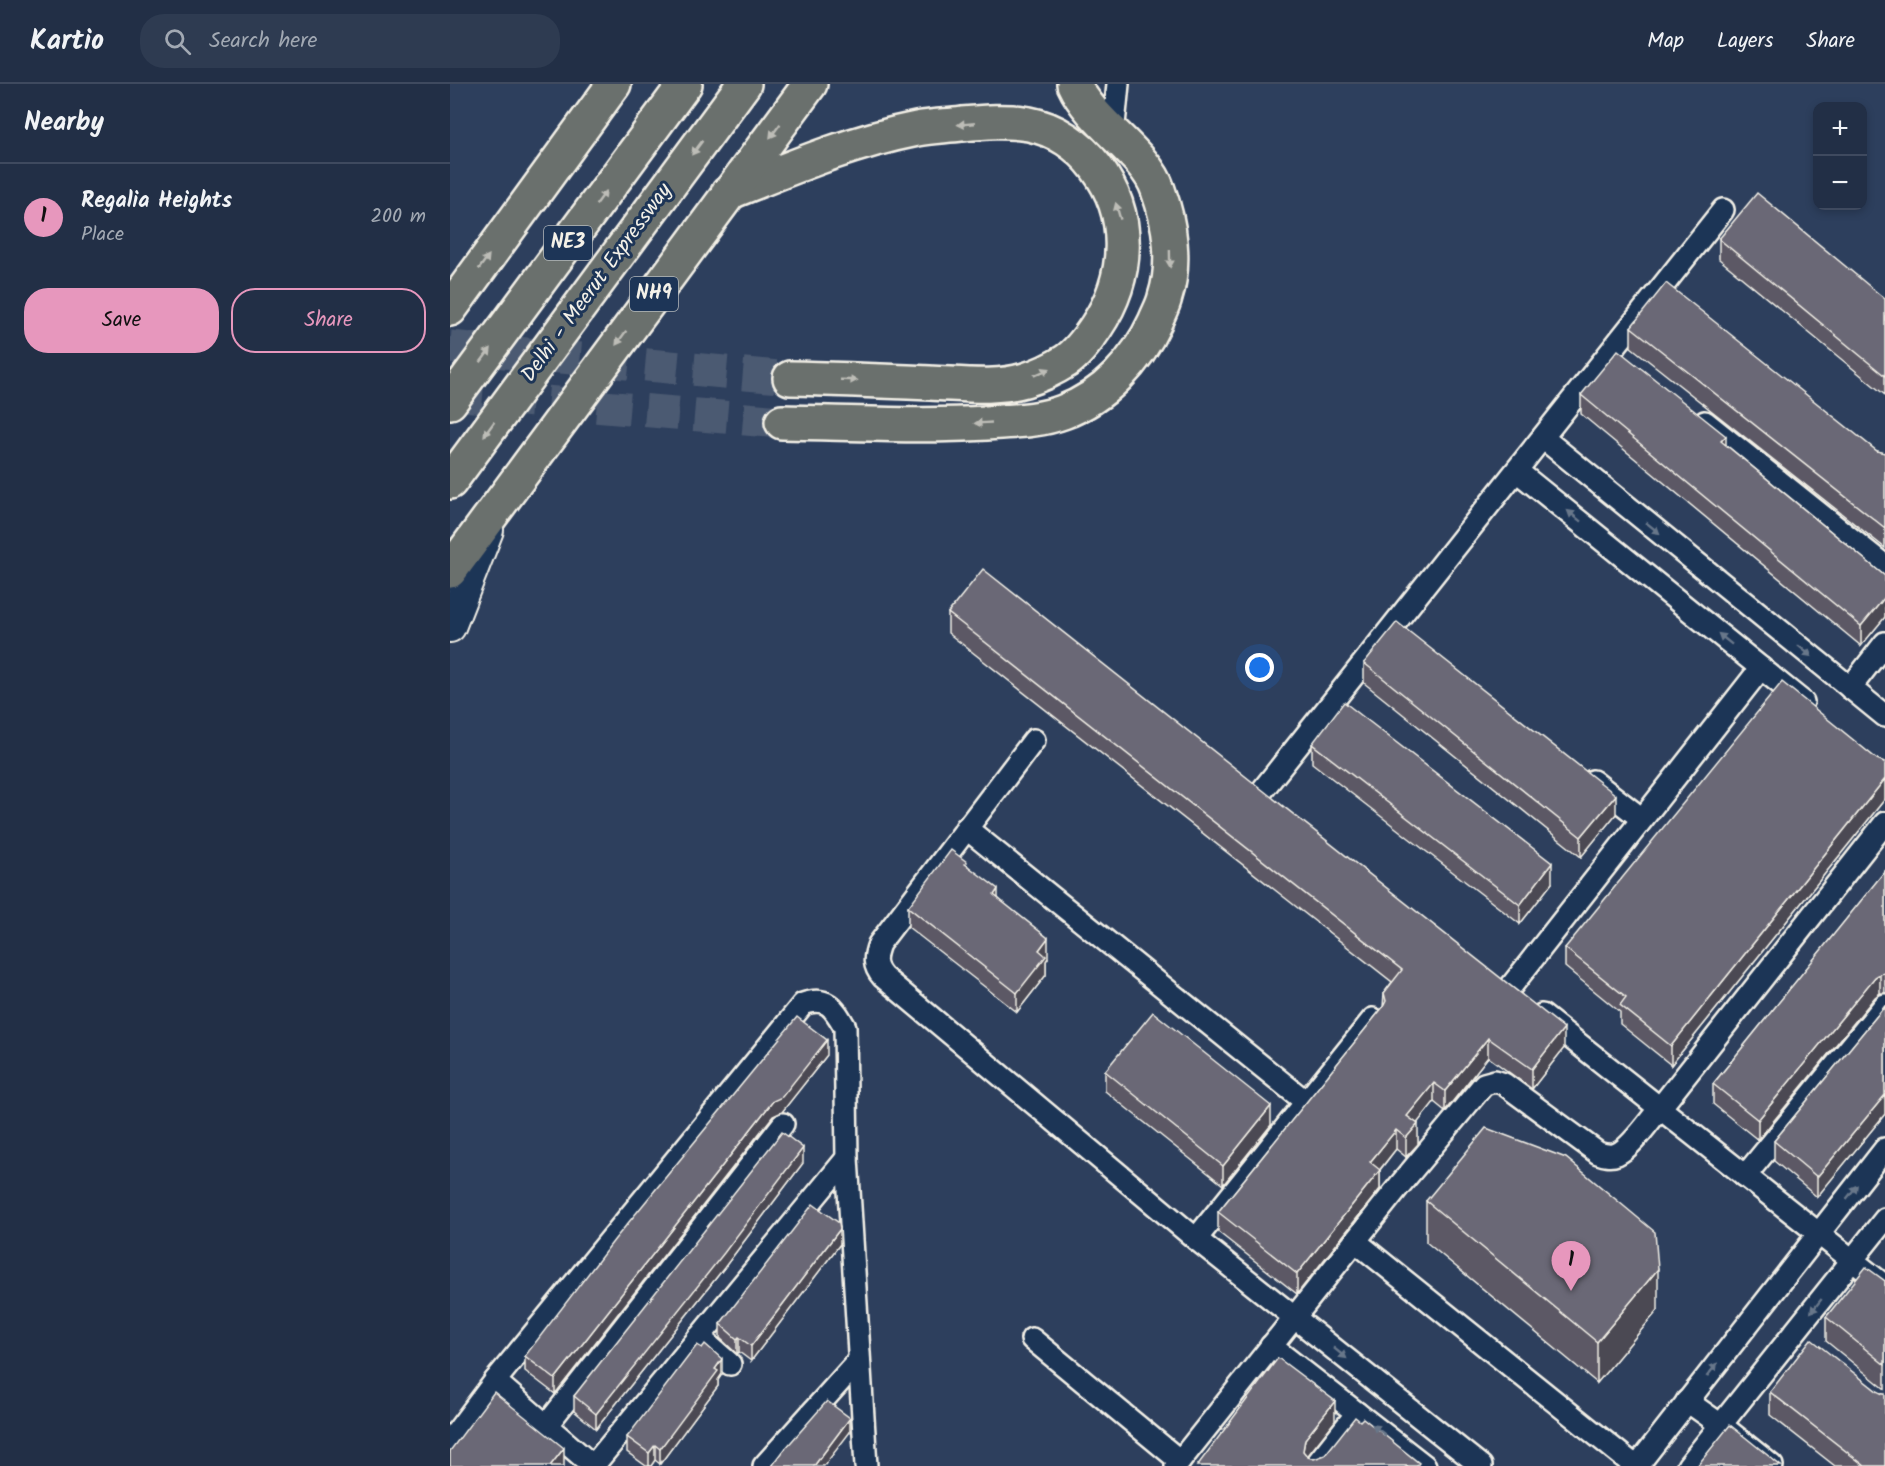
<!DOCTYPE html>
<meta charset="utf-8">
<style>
body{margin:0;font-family:Kalam,sans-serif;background:#2e3b51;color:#f1f3f6}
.controls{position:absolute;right:18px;top:18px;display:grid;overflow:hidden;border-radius:12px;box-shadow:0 3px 9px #0003}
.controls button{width:54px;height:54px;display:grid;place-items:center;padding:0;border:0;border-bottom:2px solid #3f4a5f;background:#222f46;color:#f1f3f6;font:30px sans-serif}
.you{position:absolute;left:810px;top:584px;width:21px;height:21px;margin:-15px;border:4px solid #fff;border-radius:50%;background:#1a73e8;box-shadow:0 0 0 9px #1a73e833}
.badge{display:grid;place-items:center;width:39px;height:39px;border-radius:50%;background:#e797bd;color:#111;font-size:20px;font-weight:700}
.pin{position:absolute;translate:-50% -50px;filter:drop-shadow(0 2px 3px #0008)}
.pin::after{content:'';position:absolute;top:32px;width:21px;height:18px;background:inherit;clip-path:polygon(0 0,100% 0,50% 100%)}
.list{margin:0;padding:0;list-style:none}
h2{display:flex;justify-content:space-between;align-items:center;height:78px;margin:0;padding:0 24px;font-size:26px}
h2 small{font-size:20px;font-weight:400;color:#a2a9b3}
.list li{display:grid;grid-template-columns:39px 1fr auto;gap:18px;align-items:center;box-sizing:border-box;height:108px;padding:0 24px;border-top:2px solid #3f4a5f}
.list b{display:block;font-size:22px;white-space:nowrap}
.list p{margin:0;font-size:20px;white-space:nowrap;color:#a2a9b3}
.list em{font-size:20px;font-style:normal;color:#a2a9b3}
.actions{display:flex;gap:12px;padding:18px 24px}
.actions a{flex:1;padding:14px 0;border:2px solid #e797bd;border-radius:24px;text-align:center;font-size:21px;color:#e797bd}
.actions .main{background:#e797bd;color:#111}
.icon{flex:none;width:33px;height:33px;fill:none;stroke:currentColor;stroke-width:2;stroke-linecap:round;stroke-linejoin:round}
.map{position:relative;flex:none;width:1435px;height:1382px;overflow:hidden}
header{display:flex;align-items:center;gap:36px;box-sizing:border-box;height:84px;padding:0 30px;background:#222f46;border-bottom:2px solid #3f4a5f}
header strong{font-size:28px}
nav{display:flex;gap:33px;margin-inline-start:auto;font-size:21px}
.search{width:420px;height:54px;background:#2e3b51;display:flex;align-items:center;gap:15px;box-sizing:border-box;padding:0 21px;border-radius:24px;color:#a2a9b3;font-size:22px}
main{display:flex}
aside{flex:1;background:#222f46}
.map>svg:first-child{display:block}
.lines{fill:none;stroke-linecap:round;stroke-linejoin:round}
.trunk-tunnel{stroke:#4b5a72;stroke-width:33;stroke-dasharray:33 16;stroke-linecap:butt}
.minor-casing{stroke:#f4f1e8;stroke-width:26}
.secondary-casing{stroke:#f4f1e8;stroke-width:34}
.trunk-casing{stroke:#f4f1e8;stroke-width:38}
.motorway-casing{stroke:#f4f1e8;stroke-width:38}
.minor{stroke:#1d3557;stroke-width:21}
.secondary{stroke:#1d3557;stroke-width:30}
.trunk{stroke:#6b706d;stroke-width:33}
.motorway{stroke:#6b706d;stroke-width:33}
.wall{fill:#5c5965;stroke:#f4f1e8;stroke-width:1.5}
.shaded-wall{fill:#4b4953;stroke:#f4f1e8;stroke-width:1.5}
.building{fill:#6b6876;stroke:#f4f1e8;stroke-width:1.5}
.oneway{fill:#bdbdb7}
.oneway2{fill:#68778a}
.labels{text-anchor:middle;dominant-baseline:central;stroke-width:6;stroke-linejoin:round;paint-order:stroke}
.shield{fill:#1d3557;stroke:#b4b9bc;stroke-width:1.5}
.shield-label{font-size:20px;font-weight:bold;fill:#f4f1e8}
.street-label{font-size:21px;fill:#f4f1e8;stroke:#1d3557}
</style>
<header>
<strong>Kartio</strong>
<div class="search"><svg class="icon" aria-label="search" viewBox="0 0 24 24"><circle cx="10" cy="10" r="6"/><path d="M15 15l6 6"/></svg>Search here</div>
<nav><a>Map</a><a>Layers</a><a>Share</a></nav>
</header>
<main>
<aside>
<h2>Nearby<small></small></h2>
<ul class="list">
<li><span class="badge">1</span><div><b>Regalia Heights</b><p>Place</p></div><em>200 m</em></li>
</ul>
<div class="actions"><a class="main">Save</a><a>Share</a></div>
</aside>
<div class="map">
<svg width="1435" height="1382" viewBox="0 0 1435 1382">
<rect width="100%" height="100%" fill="#2d3f5d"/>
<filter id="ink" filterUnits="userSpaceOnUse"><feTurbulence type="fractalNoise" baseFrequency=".0167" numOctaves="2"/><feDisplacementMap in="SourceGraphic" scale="12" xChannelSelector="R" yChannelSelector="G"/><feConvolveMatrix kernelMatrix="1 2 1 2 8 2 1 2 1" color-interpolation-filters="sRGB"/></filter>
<g filter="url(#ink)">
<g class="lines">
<g class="trunk-tunnel">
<path d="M 0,263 L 340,294"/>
<path d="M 0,310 L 332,338"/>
</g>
<g class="minor-casing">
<g id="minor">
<path d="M 663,51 L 668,0"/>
<path d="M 1255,338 L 1435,482"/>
<path d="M 1093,354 L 1435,632"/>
<path d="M 1067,387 L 1353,618"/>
<path d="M 1400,604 L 1435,559"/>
<path d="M 584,656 L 429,860 C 424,873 423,882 433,893 L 746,1155 L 1031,1382"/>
<path d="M 1143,697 L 1192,735"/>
<path d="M 811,708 L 1273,126"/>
<path d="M 516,744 L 856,1018"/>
<path d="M 1059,905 L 1311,584"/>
<path d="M 1092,931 L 1435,1202"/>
<path d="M 1295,1092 L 1435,921"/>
<path d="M 746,1155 L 923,935"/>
<path d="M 905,1157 L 1185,1382"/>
<path d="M 249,1253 L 280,1280"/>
<path d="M 582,1255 L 730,1377"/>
<path d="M 821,1262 L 975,1382"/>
<path d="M 45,1297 L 143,1382 L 397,1074"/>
<path d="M 1237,1317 L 1271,1341 L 1322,1382"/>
<path d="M 96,1342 L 333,1040"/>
<path d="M 0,1357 L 45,1297 L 353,920 C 377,911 384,924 395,943 L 397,1074 L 416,1382"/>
<path d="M 314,1382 L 409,1276"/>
<path d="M 726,1382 L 949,1102 L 1034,1000 L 1045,997 L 1054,1000 L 1148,1069 C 1154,1071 1160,1073 1167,1070 C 1181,1064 1199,1037 1210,1024 L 1435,739"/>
<path d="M 865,1382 L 907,1329"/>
<path d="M 1187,1382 L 1435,1065"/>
<path d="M 1238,1382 L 1435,1135"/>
</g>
</g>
<g class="secondary-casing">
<path id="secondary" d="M 0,543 L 38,446"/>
</g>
<g class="trunk-casing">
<g id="trunk">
<path d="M 278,109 C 340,84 401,58 467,45 C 481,42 497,42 512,40 C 534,38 557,36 579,40 C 606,45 630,62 646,83 C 683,132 679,194 646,243 C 638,255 628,269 616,277 C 605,284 588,292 575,296 C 545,305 511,300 480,299 C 434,297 387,295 340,294"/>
<path d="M 0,225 L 164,0"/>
<path d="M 332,338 C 400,339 469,343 537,339 C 562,337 589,337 613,328 C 654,313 687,277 705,238 C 708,230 713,222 715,213 C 726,179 720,139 708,106 C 696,69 642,40 624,0"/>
<path d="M 0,487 L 360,0"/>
</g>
</g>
<g class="motorway-casing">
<g id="motorway">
<path d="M 0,318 L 235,0"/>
<path d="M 0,398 L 294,0"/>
</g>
</g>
<use href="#minor" class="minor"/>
<use href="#secondary" class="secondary"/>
<use href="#trunk" class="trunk"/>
<use href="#motorway" class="motorway"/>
</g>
<g class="wall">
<path d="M 1269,155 L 1435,215 L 1435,311 L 1269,175 Z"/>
<path d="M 1181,243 L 1427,367 L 1435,369 L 1435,464 L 1181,263 Z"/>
<path d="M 1131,311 L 1276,361 L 1435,492 L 1435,533 L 1411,562 L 1131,330 Z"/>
<path d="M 498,529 L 1114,964 L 1082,1005 L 1038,973 L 995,1027 L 984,1018 L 967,1039 L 968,1060 L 956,1073 L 946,1065 L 930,1086 L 930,1105 L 847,1210 L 768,1148 L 768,1128 L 933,923 L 934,909 L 942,898 L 498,549 Z"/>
<path d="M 914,579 L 1166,730 L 1131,773 L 914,599 Z"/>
<path d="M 862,660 L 1102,799 L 1070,840 L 862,679 Z"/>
<path d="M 1427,675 L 1434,678 L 1435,678 L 1435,715 L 1221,981 L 1170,940 L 1170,928 L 1115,883 L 1115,864 Z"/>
<path d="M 517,781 L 548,814 L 598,874 L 596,877 L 596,891 L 567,928 L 458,843 L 458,823 Z"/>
<path d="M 1435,787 L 1435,909 L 1430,909 L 1425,913 L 1308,1056 L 1263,1020 L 1263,1000 Z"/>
<path d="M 1435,922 L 1435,1030 L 1367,1113 L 1324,1077 L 1324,1057 Z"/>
<path d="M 377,971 L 332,1028 L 323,1032 L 105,1310 L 75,1287 L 75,1272 Z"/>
<path d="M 655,987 L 821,1041 L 773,1101 L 655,1007 Z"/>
<path d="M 353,1079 L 274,1184 L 146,1345 L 124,1327 L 124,1312 Z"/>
<path d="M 976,1117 L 1208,1226 L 1147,1299 L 976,1158 Z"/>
<path d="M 390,1160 L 301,1277 L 289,1268 L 287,1270 L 270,1254 L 270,1240 Z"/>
<path d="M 1435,1197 L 1435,1305 L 1376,1257 L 1376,1233 Z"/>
<path d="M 272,1290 L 268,1296 L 268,1302 L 210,1380 L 205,1376 L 201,1382 L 196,1382 L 177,1368 L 177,1353 Z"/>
<path d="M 1427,1307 L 1433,1310 L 1435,1382 L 1385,1382 L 1320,1331 L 1320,1308 Z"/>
</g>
<g class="shaded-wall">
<path d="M 1276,352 L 1276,371 L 1271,357 Z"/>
<path d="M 1435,513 L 1435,533 L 1411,562 L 1411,542 Z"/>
<path d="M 1435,695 L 1435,715 L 1221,981 L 1221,962 Z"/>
<path d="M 1166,711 L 1166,730 L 1131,773 L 1131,753 Z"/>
<path d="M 1102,779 L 1102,799 L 1070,840 L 1070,821 Z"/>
<path d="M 548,805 L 548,825 L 544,811 Z"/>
<path d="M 598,854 L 598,874 L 596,877 L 596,891 L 567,928 L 567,909 L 589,866 Z"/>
<path d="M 1430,890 L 1430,909 L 1425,913 L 1308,1056 L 1308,1036 L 1425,893 Z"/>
<path d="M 1114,944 L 1114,964 L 1082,1005 L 1082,985 Z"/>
<path d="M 1038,954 L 1038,973 L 995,1027 L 995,1007 Z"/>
<path d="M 377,956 L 377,971 L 332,1028 L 323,1032 L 105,1310 L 105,1295 L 323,1017 Z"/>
<path d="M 984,999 L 984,1018 L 957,1052 L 957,1032 Z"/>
<path d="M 1435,1011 L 1435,1030 L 1367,1113 L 1367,1093 Z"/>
<path d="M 821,1022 L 821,1041 L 773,1101 L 773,1082 Z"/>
<path d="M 968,1040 L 968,1060 L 956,1073 L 956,1054 Z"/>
<path d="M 946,1046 L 946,1065 L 920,1098 L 920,1078 Z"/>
<path d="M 353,1064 L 353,1079 L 274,1184 L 146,1345 L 146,1330 Z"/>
<path d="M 930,1086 L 930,1105 L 847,1210 L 847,1190 Z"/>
<path d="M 390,1145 L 390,1160 L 301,1277 L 301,1262 Z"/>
<path d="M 1208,1185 L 1208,1226 L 1147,1299 L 1147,1258 Z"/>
<path d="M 289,1253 L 289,1268 L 287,1270 L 287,1255 Z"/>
<path d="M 272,1275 L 272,1290 L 268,1296 L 268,1302 L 210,1380 L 210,1365 Z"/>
<path d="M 885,1317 L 885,1337 L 855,1375 L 853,1367 L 855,1355 Z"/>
<path d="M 400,1334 L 400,1348 L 374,1382 L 364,1382 Z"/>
<path d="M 205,1361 L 205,1376 L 201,1382 L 199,1382 L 199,1369 Z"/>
<path d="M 114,1364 L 114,1382 L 100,1382 Z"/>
</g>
<g class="building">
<path d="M 1307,109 L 1435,215 L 1435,292 L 1269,155 Z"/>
<path d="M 1216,199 L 1427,367 L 1435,369 L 1435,444 L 1181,243 Z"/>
<path d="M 1168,266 L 1276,352 L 1271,357 L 1435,492 L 1435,513 L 1411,542 L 1131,311 Z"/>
<path d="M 533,485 L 1114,944 L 1082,985 L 1038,954 L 995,1007 L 984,999 L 957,1032 L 968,1040 L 956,1054 L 946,1046 L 920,1078 L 930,1086 L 847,1190 L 768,1128 L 933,923 L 936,917 L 934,909 L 952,886 L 498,529 Z"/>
<path d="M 947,538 L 1166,711 L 1131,753 L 914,579 Z"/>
<path d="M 1332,598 L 1427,675 L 1434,678 L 1435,678 L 1435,695 L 1221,962 L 1170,921 L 1176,913 L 1115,864 Z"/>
<path d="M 894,618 L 1102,779 L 1070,821 L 862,660 Z"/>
<path d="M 501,766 L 517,778 L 515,780 L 548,805 L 544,811 L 598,854 L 589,866 L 596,872 L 567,909 L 458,823 Z"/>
<path d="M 1435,787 L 1435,889 L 1430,890 L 1425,893 L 1308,1036 L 1263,1000 Z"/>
<path d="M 1435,922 L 1435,1011 L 1367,1093 L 1324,1057 Z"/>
<path d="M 703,928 L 821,1022 L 773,1082 L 655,987 Z"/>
<path d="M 347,933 L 377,956 L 332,1013 L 323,1017 L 105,1295 L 75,1272 L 165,1155 Z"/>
<path d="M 1036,1044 L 1116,1074 L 1205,1148 L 1208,1185 L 1147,1258 L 976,1117 Z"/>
<path d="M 332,1048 L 353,1064 L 274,1169 L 146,1330 L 124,1312 Z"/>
<path d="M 363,1120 L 389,1139 L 390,1145 L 301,1262 L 289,1253 L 287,1255 L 270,1240 Z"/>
<path d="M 1416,1183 L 1435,1197 L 1435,1281 L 1376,1233 Z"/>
<path d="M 1361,1255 L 1427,1307 L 1433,1310 L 1435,1310 L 1435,1382 L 1415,1382 L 1320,1308 Z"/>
<path d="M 255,1260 L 272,1275 L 265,1285 L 268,1287 L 210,1365 L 205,1361 L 199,1369 L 177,1353 L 247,1261 L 252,1264 Z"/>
<path d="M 828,1274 L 885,1317 L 855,1355 L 853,1367 L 858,1373 L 864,1375 L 875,1371 L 905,1333 L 910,1337 L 913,1334 L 969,1379 L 967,1382 L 747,1382 Z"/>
<path d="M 44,1308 L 114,1364 L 100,1382 L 0,1382 L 0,1367 Z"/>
<path d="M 377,1317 L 400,1334 L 364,1382 L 322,1382 L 335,1365 Z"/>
<path d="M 1280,1341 L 1331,1382 L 1247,1382 Z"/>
</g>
<defs><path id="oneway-solid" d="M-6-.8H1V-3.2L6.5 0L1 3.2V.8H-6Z" transform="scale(1.5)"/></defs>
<g class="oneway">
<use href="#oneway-solid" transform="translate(516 40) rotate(175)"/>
<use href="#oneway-solid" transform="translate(325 47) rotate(127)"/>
<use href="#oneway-solid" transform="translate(247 64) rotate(127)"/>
<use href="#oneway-solid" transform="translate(151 114) rotate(-54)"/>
<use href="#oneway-solid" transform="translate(668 127) rotate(-106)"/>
<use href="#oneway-solid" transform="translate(720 175) rotate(89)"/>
<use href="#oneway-solid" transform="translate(34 178) rotate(-54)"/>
<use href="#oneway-solid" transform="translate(171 254) rotate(126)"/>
<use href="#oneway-solid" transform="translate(36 271) rotate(-53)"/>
<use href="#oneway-solid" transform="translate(592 288) rotate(-24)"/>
<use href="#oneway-solid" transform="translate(399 296) rotate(2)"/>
<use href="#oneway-solid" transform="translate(533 339) rotate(177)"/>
<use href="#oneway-solid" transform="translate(39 345) rotate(126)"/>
</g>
<g class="oneway2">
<use href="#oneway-solid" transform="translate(1124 432) rotate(-141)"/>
<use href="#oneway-solid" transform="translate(1203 444) rotate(39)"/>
<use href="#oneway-solid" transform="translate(1275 555) rotate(-141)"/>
<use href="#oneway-solid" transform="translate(1355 567) rotate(39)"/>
<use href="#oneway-solid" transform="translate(1402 1108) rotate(-52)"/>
<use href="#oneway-solid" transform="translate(1366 1222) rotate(129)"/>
<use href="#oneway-solid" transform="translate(890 1269) rotate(39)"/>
<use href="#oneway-solid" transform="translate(1262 1286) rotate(-52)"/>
<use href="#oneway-solid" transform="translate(929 1346) rotate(-142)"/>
</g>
</g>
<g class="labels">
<g class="shield">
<rect x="94" y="142" width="48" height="34" rx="4.5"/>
<rect x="180" y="193" width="48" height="34" rx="4.5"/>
</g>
<g class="shield-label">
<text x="118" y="159">NE3</text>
<text x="204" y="210">NH9</text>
</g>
<g class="street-label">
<text transform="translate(147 199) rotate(-54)">Delhi - Meerut Expressway</text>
</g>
</g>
</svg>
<div class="controls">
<button>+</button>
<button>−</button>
</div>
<div class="you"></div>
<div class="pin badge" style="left:1121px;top:1207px">1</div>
</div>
</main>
